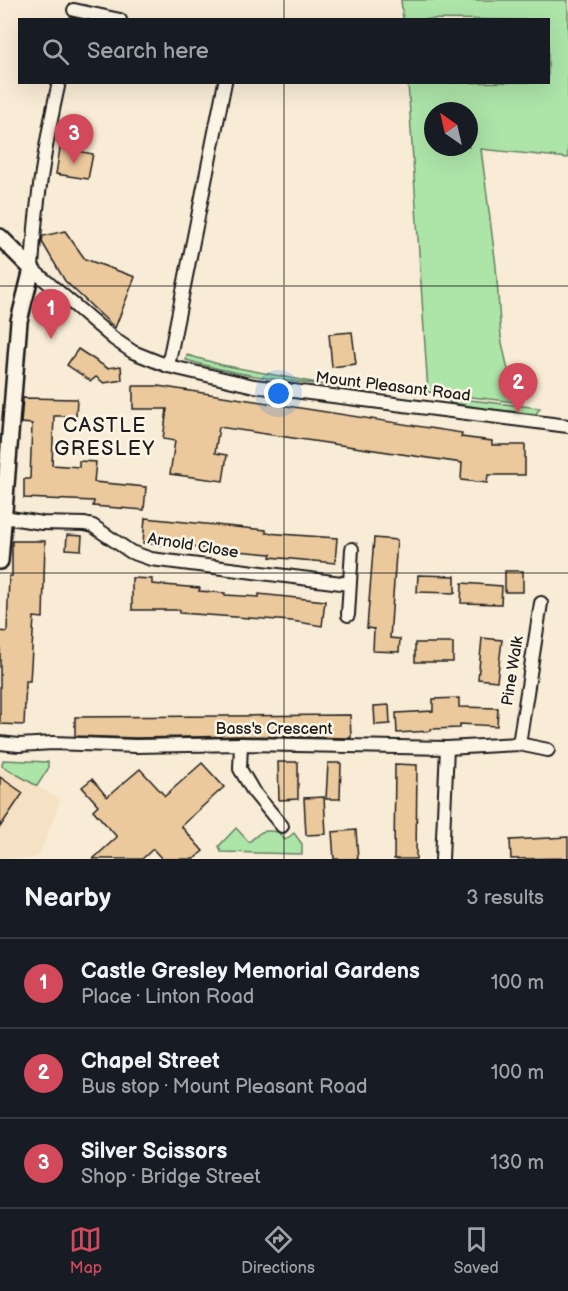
<!DOCTYPE html>
<meta charset="utf-8">
<style>
body{margin:0;font-family:"Balsamiq Sans",sans-serif;background:#20242c;color:#f1f3f6}
.compass{position:absolute;left:424px;top:102px;width:54px;height:54px;border-radius:50%;background:#171b24;box-shadow:0 6px 24px #0002;rotate:326deg}
.you{position:absolute;left:279px;top:394px;width:21px;height:21px;margin:-15px;border:4px solid #fff;border-radius:50%;background:#1a73e8;box-shadow:0 0 0 9px #1a73e833}
.badge{display:grid;place-items:center;width:39px;height:39px;border-radius:50%;background:#d1495b;color:#fff;font-size:20px;font-weight:700}
.pin{position:absolute;translate:-50% -50px;filter:drop-shadow(0 2px 3px #0008)}
.pin::after{content:'';position:absolute;top:32px;width:21px;height:18px;background:inherit;clip-path:polygon(0 0,100% 0,50% 100%)}
.list{margin:0;padding:0;list-style:none}
h2{display:flex;justify-content:space-between;align-items:center;height:78px;margin:0;padding:0 24px;font-size:26px}
h2 small{font-size:20px;font-weight:400;color:#9ea1a6}
.list li{display:grid;grid-template-columns:39px 1fr auto;gap:18px;align-items:center;box-sizing:border-box;height:90px;padding:0 24px;border-top:2px solid #363941}
.list b{display:block;font-size:22px;white-space:nowrap}
.list p{margin:0;font-size:20px;white-space:nowrap;color:#9ea1a6}
.list em{font-size:20px;font-style:normal;color:#9ea1a6}
.icon{flex:none;width:33px;height:33px;fill:none;stroke:currentColor;stroke-width:2;stroke-linecap:round;stroke-linejoin:round}
.map{position:relative;flex:none;width:568px;height:859px;overflow:hidden}
.search{position:absolute;background:#171b24;box-shadow:0 6px 24px #0002;left:18px;right:18px;top:18px;height:66px;display:flex;align-items:center;gap:15px;box-sizing:border-box;padding:0 21px;border-radius:0px;color:#9ea1a6;font-size:22px}
.sheet{height:348px;background:#171b24}
nav{display:flex;justify-content:space-around;align-items:center;box-sizing:border-box;height:84px;border-top:2px solid #363941;background:#171b24;font-size:16px;color:#9ea1a6}
nav a{display:grid;justify-items:center;gap:3px}
nav .on{color:#d1495b}
.map>svg:first-child{display:block}
.built{fill:#f5e2c5}
.green{fill:#ade4a8;stroke:#648062;stroke-width:1.5;fill-rule:evenodd}
.building{fill:#ebc99c;stroke:#1c1c1c;stroke-width:1.5}
.lines{fill:none;stroke-linecap:round;stroke-linejoin:round}
.minor-casing{stroke:#1c1c1c;stroke-width:16}
.tertiary-casing{stroke:#1c1c1c;stroke-width:20}
.minor{stroke:#fcf5e5;stroke-width:12}
.tertiary{stroke:#fcf5e5;stroke-width:15}
.grid{fill:none;stroke:#1c1c1c;stroke-width:1.5;stroke-opacity:0.55}
.labels{text-anchor:middle;dominant-baseline:central;stroke-width:5;stroke-linejoin:round;paint-order:stroke}
.street-label{font-size:16px;fill:#1c1c1c;stroke:#fcf5e5}
.quarter-label{font-size:20px;letter-spacing:1.5px;fill:#1c1c1c;stroke:#fcf5e5}
</style>
<div class="map">
<svg width="568" height="859" viewBox="0 0 568 859">
<rect width="100%" height="100%" fill="#f9ecd6"/>
<filter id="ink" filterUnits="userSpaceOnUse"><feTurbulence type="fractalNoise" baseFrequency=".0167" numOctaves="2"/><feDisplacementMap in="SourceGraphic" scale="12" xChannelSelector="R" yChannelSelector="G"/><feConvolveMatrix kernelMatrix="1 2 1 2 8 2 1 2 1" color-interpolation-filters="sRGB"/></filter>
<g filter="url(#ink)">
<path class="built" d="M 0,762 L 31,783 L 61,799 L 40,854 L 33,859 L 0,859 Z"/>
<g class="green">
<path d="M 401,0 L 568,0 L 568,158 L 481,149 L 496,266 L 501,338 L 515,402 L 428,392 L 408,83 L 548,82 L 548,20 L 403,19 ZM 433,111 L 469,111 L 469,147 L 433,147 Z"/>
<path d="M 187,355 L 222,365 L 327,385 C 279,381 232,374 186,360 Z"/>
<path d="M 452,398 L 540,408 L 536,414 L 480,408 L 449,402 Z"/>
<path d="M 3,760 L 48,762 L 48,769 L 37,786 L 2,766 Z"/>
<path d="M 236,828 L 249,842 C 261,832 261,829 278,832 L 285,840 L 294,833 L 302,844 L 302,854 L 221,852 L 219,846 Z"/>
</g>
<g class="building">
<path d="M 63,129 L 81,132 L 78,151 L 93,154 L 88,179 L 56,174 Z"/>
<path d="M 65,231 L 85,259 L 135,277 L 115,328 L 65,281 L 42,242 L 43,236 Z"/>
<path d="M 352,332 L 356,364 L 332,367 L 329,334 Z"/>
<path d="M 78,349 L 107,368 L 121,366 L 122,380 L 104,383 L 96,377 L 91,381 L 67,365 Z"/>
<path d="M 133,386 L 158,386 L 462,433 L 461,437 L 492,441 L 492,445 L 525,445 L 525,475 L 488,475 L 487,483 L 461,480 L 462,463 L 219,427 L 215,453 L 227,455 L 223,481 L 170,474 L 175,441 L 163,439 L 167,409 L 133,409 Z"/>
<path d="M 23,398 L 77,399 L 76,416 L 54,416 L 52,465 L 79,467 L 79,461 L 96,462 L 94,482 L 146,487 L 144,510 L 93,506 L 94,501 L 24,498 L 24,479 L 30,479 L 32,424 L 21,423 Z"/>
<path d="M 145,518 L 266,530 L 266,533 L 337,538 L 335,563 L 270,557 L 271,554 L 143,543 Z"/>
<path d="M 67,535 L 82,536 L 81,550 L 66,549 Z"/>
<path d="M 374,538 L 397,540 L 390,638 L 400,639 L 399,652 L 373,651 L 374,629 L 367,628 Z"/>
<path d="M 12,541 L 45,541 L 43,618 L 34,617 L 30,681 L 26,681 L 24,725 L 0,724 L 0,631 L 7,632 L 9,576 L 12,576 Z"/>
<rect x="505" y="571" width="18" height="21"/>
<path d="M 418,575 L 455,576 L 455,593 L 417,592 Z"/>
<path d="M 132,578 L 152,579 L 152,584 L 200,588 L 199,591 L 225,593 L 225,595 L 259,597 L 259,594 L 325,601 L 322,626 L 292,621 L 180,613 L 180,610 L 132,610 Z"/>
<path d="M 462,583 L 502,586 L 501,604 L 461,603 Z"/>
<path d="M 482,638 L 502,640 L 497,681 L 478,679 Z"/>
<rect x="415" y="643" width="38" height="19"/>
<path d="M 459,698 L 459,707 L 498,708 L 497,726 L 460,724 L 460,728 L 431,729 L 431,731 L 397,733 L 396,713 L 433,711 L 433,699 Z"/>
<path d="M 389,705 L 390,724 L 375,725 L 374,706 Z"/>
<path d="M 350,715 L 351,738 L 241,736 L 136,738 L 75,736 L 75,717 Z"/>
<path d="M 278,762 L 298,762 L 298,799 L 279,800 Z"/>
<path d="M 202,763 L 224,787 L 181,826 L 203,851 L 194,859 L 162,859 L 153,849 L 142,859 L 93,859 L 117,837 L 93,810 L 98,805 L 82,787 L 92,779 L 107,797 L 140,769 L 165,796 Z"/>
<path d="M 328,763 L 341,763 L 340,799 L 326,799 Z"/>
<path d="M 395,764 L 417,765 L 416,859 L 394,859 Z"/>
<path d="M 0,777 L 23,793 L 0,827 Z"/>
<path d="M 324,797 L 326,834 L 306,835 L 304,798 Z"/>
<path d="M 356,830 L 358,859 L 334,859 L 332,832 Z"/>
<path d="M 568,837 L 568,858 L 511,859 L 510,840 Z"/>
</g>
<g class="lines">
<g class="minor-casing">
<g id="minor">
<path d="M 74,10 L 120,20"/>
<path d="M 59,82 C 45,144 35,207 32,269 L 114,339 L 133,352 L 168,366 L 254,386 L 568,426"/>
<path d="M 168,366 L 225,82"/>
<path d="M 4,517 L 42,523 L 85,524 L 93,526 L 131,552 L 151,559 L 349,584"/>
<path d="M 348,615 L 352,549"/>
<path d="M 0,743 L 19,745 L 53,743 L 136,746 L 241,744 L 447,748 L 519,744 L 548,750"/>
<path d="M 241,744 L 240,769 L 253,791 L 282,826"/>
<path d="M 519,744 L 541,603"/>
<path d="M 442,859 L 447,748"/>
</g>
</g>
<g class="tertiary-casing">
<path id="tertiary" d="M 0,237 L 32,269 L 19,321 L 0,561"/>
</g>
<use href="#minor" class="minor"/>
<use href="#tertiary" class="tertiary"/>
</g>
</g>
<path class="grid" d="M 284,0 L 284,20M 284,82 L 284,859M 0,286 L 568,286M 0,573 L 568,573"/>
<g class="labels">
<g class="street-label">
<text transform="translate(393 387) rotate(7)">Mount Pleasant Road</text>
<text transform="translate(193 546) rotate(9)">Arnold Close</text>
<text transform="translate(513 671) rotate(-81)">Pine Walk</text>
<text x="274" y="729">Bass's Crescent</text>
</g>
<g class="quarter-label">
<text x="105" y="426">CASTLE<tspan x="105" dy="23">GRESLEY</tspan></text>
</g>
</g>
</svg>
<svg class="compass" viewBox="-18 -18 36 36"><path d="M0-13l5 13h-10z" fill="#e53935"/><path d="M0 13l5-13h-10z" fill="#9ea1a6"/></svg>
<div class="you"></div>
<div class="pin badge" style="left:51px;top:339px">1</div>
<div class="pin badge" style="left:518px;top:413px">2</div>
<div class="pin badge" style="left:74px;top:164px">3</div>
<div class="search"><svg class="icon" aria-label="search" viewBox="0 0 24 24"><circle cx="10" cy="10" r="6"/><path d="M15 15l6 6"/></svg>Search here</div>
</div>
<section class="sheet">
<h2>Nearby<small>3 results</small></h2>
<ul class="list">
<li><span class="badge">1</span><div><b>Castle Gresley Memorial Gardens</b><p>Place · Linton Road</p></div><em>100 m</em></li>
<li><span class="badge">2</span><div><b>Chapel Street</b><p>Bus stop · Mount Pleasant Road</p></div><em>100 m</em></li>
<li><span class="badge">3</span><div><b>Silver Scissors</b><p>Shop · Bridge Street</p></div><em>130 m</em></li>
</ul>
</section>
<nav>
<a class="on"><svg class="icon" aria-label="map" viewBox="0 0 24 24"><path d="M3 6l6-2 6 2 6-2v14l-6 2-6-2-6 2zM9 4v14M15 6v14"/></svg>Map</a>
<a><svg class="icon" aria-label="directions" viewBox="0 0 24 24"><path d="M12 3l9 9-9 9-9-9zM9 14v-3h6M13 9l2 2-2 2"/></svg>Directions</a>
<a><svg class="icon" aria-label="saved" viewBox="0 0 24 24"><path d="M7 4h10v16l-5-4-5 4z"/></svg>Saved</a>
</nav>
